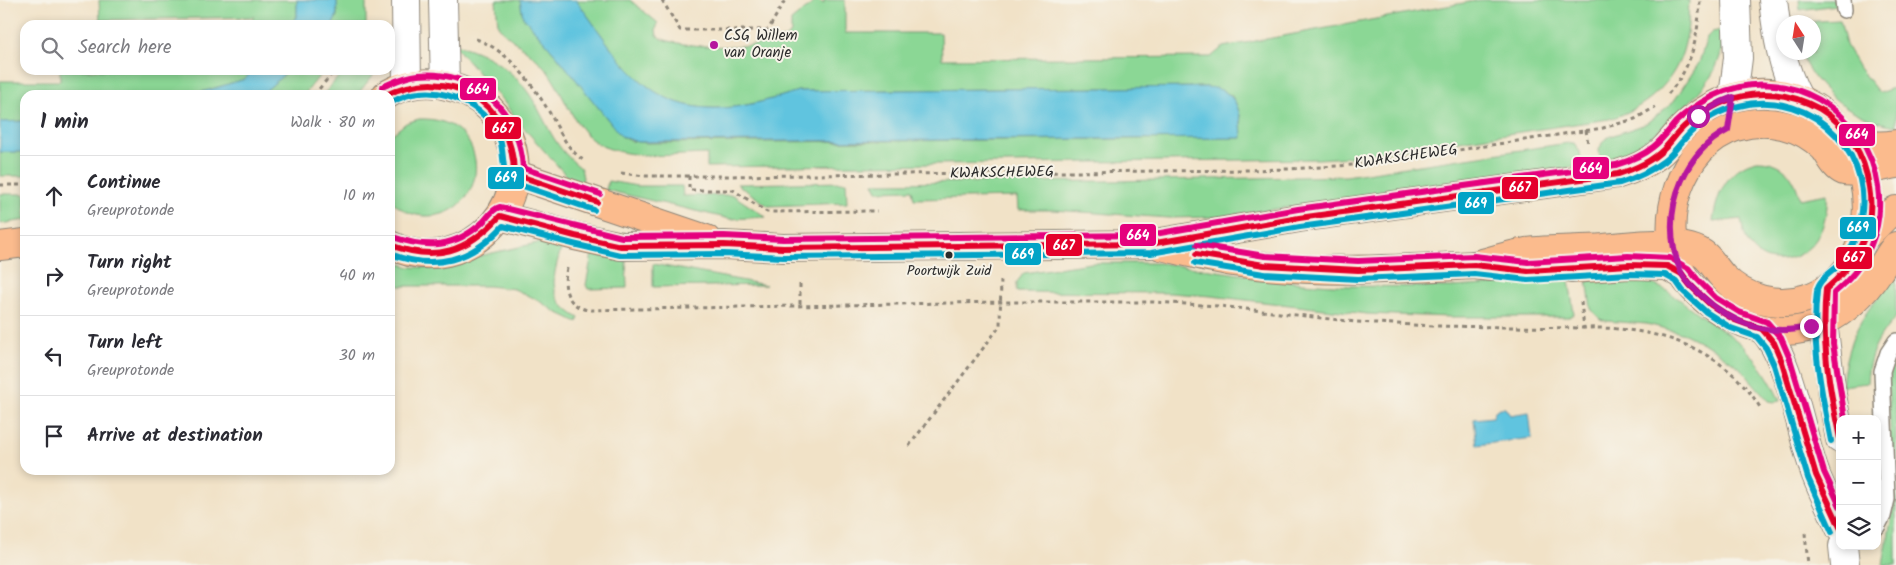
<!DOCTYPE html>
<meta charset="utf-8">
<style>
body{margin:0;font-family:Kalam,sans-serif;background:#f2f2f3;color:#2b2b33}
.controls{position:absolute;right:15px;bottom:15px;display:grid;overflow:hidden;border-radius:10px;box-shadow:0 2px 8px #0003}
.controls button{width:45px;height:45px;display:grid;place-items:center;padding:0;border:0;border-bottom:1px solid #e1e1e2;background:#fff;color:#2b2b33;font:25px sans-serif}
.compass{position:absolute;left:1776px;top:15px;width:45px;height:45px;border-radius:50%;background:#fff;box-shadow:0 2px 8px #0003;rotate:348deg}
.stop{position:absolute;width:15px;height:15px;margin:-11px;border:4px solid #b5179e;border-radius:50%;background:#fff}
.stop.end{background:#b5179e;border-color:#fff;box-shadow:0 1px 5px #0008}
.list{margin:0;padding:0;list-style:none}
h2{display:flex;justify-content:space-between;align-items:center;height:65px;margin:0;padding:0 20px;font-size:21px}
h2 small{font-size:16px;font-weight:400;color:#7c7c81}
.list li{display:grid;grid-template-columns:32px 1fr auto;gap:15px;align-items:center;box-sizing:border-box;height:80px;padding:0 20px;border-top:1px solid #e1e1e2}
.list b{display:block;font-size:19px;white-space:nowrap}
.list p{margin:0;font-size:16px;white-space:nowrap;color:#7c7c81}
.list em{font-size:16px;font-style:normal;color:#7c7c81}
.icon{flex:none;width:28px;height:28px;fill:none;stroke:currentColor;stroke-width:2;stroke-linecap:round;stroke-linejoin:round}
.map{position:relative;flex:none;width:1896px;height:565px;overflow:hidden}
.search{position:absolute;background:#fff;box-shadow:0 2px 8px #0003;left:20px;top:20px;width:375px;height:55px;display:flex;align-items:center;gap:12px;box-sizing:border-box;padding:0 18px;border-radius:15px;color:#7c7c81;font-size:19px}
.panel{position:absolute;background:#fff;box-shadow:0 2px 8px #0003;left:20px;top:90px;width:375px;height:385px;border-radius:15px}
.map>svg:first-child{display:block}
.green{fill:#8bd795;stroke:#5b8160}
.water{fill:#61c4df;stroke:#467885}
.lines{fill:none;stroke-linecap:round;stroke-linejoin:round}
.service-casing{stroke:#8e8679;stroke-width:18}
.minor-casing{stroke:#8e8679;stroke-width:30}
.tertiary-casing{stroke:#8e8679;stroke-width:30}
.primary-casing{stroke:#8e8679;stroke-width:30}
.path{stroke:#8e8679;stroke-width:3;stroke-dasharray:4 4;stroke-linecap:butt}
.service{stroke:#fff;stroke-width:15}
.minor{stroke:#fff;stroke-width:28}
.tertiary{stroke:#fff;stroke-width:28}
.primary{stroke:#fbbb8d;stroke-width:28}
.bus-1-casing{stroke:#f7f3e8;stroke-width:10}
.bus-2-casing{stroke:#f7f3e8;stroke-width:10}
.bus-3-casing{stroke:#f7f3e8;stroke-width:10}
.bus-1{stroke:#e4002b;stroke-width:6}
.bus-2{stroke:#02a3c6;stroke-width:6}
.bus-3{stroke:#e5007d;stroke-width:6}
.route{stroke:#b5179e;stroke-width:6}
.poi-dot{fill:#b5179e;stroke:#f7f3e8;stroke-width:2}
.bus-dot{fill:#2b2b2b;stroke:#f7f3e8;stroke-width:2}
.labels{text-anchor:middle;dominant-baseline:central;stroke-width:4;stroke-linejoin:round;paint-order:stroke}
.bus-label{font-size:14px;fill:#2b2b2b;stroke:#f7f3e8}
.poi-label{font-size:15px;fill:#2b2b2b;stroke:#f7f3e8;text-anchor:start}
.street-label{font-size:15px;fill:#2b2b2b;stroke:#f7f3e8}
.line-badge{stroke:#f7f3e8;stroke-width:2}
.badge-label{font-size:14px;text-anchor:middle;font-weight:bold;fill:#fff}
</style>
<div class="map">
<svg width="1896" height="565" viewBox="0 0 1896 565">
<rect width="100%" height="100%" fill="#f7f3e8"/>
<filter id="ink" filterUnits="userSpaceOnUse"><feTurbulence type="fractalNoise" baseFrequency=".02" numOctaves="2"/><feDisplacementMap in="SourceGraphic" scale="10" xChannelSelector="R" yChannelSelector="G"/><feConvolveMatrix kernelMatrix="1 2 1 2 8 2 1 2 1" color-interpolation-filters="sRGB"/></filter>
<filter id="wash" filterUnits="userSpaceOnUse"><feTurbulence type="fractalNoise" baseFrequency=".0096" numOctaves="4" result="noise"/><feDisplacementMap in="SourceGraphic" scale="20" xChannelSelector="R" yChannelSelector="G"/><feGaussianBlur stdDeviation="1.12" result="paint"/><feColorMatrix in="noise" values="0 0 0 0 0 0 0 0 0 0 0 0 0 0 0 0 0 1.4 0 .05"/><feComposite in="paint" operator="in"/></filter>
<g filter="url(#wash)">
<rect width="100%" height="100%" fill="#f1e2c7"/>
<g class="green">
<path d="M 99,0 L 297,0 L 297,17 L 290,25 L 247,25 L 254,17 L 100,20 Z"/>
<path d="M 337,0 L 366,0 L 366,25 L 332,25 L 337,16 Z"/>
<path d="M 496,0 L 520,0 L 523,17 L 557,56 L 621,136 L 631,141 L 647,143 L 1241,138 C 1243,123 1240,108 1231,95 L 1207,87 L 798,91 C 743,109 685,123 638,78 C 614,56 596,26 576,0 L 630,0 L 658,23 L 656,30 L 657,36 C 675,50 777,51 791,33 L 791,21 L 817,0 L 824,4 L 824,0 L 845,0 L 845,33 L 941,33 L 942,59 L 1211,57 L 1223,47 L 1480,0 L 1689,0 C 1688,14 1689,29 1685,43 C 1677,81 1646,109 1609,119 L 1350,157 L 1318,159 L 707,167 L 707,154 C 673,155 610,162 586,134 C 569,115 561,89 546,69 C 532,52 511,42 498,26 Z"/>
<path d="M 1799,0 L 1835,0 L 1836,5 L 1800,10 Z"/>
<path d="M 1840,20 L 1846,45 L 1859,68 L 1879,93 L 1896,87 L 1896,126 C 1853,119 1817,92 1800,53 L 1814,52 L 1814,22 L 1801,22 Z"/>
<path d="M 1726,29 C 1723,44 1721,59 1713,73 C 1697,101 1633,159 1601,163 L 1599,150 L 1603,141 L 1608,137 L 1643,125 L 1653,119 L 1674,101 L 1699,63 L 1707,37 L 1712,32 Z"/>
<path d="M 453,44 C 488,52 517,72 535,103 C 550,130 555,148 581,168 L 583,178 L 581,185 L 572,182 L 515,118 L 504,102 Z"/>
<path d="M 60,70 L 253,70 L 245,79 L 192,95 L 25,95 L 25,121 L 0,122 L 0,81 L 60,81 Z"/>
<path d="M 289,70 L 324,70 L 304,95 L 261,95 Z"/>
<path d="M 347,70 L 377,70 L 357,95 L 323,95 L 340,75 Z"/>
<path d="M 419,119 C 495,116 491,216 427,216 C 412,216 400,210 390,199 L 390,136 L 406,123 Z"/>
<path d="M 1568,143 L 1574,143 L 1580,152 L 1582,166 L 1366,197 L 1216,217 L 1169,218 L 1054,210 L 1018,210 L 1017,197 L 914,199 L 912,190 L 877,191 L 873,183 L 1112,181 L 1346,176 Z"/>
<rect x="0" y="152" width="25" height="24"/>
<path d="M 1757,161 C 1784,161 1794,175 1800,199 L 1827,194 C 1828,209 1825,225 1817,238 C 1803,260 1770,270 1752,248 C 1745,240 1743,229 1741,219 L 1713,222 C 1716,195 1728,167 1757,161 Z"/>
<path d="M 608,181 L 637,186 L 682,186 L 683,196 L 733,195 L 766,217 L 730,219 L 606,190 Z"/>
<path d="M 846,182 L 847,203 L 768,206 L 737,184 Z"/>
<path d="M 0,194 L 25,194 L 25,220 L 0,224 Z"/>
<path d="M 542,242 L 562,246 C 552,278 546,299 579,318 L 577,322 L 556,312 L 536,299 L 514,289 L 489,286 L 390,286 L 390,261 L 410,267 L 441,268 L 479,256 Z"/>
<path d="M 592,254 L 626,260 L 627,288 L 588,289 L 586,285 Z"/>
<path d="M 1091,263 L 1161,263 L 1302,283 L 1349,286 L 1452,287 L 1569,280 L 1574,314 L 1569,317 L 1451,317 L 1367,314 L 1211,296 L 1170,293 L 1017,292 L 1017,282 L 1024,273 Z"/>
<path d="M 653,264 L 766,285 L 653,287 Z"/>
<path d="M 1896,273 L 1896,317 C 1876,339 1869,354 1867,383 L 1842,386 C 1847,332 1865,314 1896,273 Z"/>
<path d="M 1622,278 C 1663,283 1669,292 1700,315 C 1713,325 1729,333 1741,344 C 1758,360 1770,379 1780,401 L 1775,402 L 1769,401 L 1739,367 L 1714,349 L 1685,334 L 1647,324 L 1606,321 L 1600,319 L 1591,309 L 1587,279 Z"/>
<path d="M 1896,357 L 1896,565 L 1883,565 L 1894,504 L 1888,384 L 1892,366 Z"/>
</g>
<g class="water">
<path d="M 297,0 L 337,0 C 337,9 338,18 332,25 L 290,25 L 297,16 Z"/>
<path d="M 520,0 L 576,0 C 596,26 614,56 638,78 C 685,123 743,109 798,91 L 1207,87 C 1238,89 1241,112 1242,138 L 637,142 L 621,136 L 557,56 L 523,17 Z"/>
<path d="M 253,70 L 289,70 L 261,95 L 192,95 L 245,79 Z"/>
<path d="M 25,121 L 25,152 L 0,152 L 0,122 Z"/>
<path d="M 1499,408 L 1505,408 L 1510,415 L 1529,412 L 1532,438 L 1477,445 L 1474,419 L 1493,417 L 1495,411 Z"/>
</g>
</g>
<g filter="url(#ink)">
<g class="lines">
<g class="service-casing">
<g id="service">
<path d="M 1843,0 L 1844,10"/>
<path d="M 1877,527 L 1883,516 L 1887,499 L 1882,371 L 1888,353 L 1896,341"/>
</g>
</g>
<g class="minor-casing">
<g id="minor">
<path d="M 1773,0 C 1777,35 1782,68 1799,99"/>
<path d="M 1733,97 L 1738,58 L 1736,0"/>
</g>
</g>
<g class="tertiary-casing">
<g id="tertiary">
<path d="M 406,0 L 407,86"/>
<path d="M 443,0 L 445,85"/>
<path d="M 1823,322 L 1832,395 L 1840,439"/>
<path d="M 1762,329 C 1790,355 1801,437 1816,475 C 1823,493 1832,510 1840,528"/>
<path d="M 1843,546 L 1845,565"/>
</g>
</g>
<g class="primary-casing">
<g id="primary">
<path d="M 386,95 C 405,83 430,80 451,87 C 471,92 488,104 500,121 C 548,195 468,283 390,245"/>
<path d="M 1851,139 C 1865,146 1880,147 1896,144"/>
<path d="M 1896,164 C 1885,166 1853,174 1844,171 C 1834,167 1830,155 1824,148 C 1801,125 1767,117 1736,127 C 1680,145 1656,222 1682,273 C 1686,282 1694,289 1701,296 C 1734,326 1782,342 1823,322 C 1846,311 1865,292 1879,271 C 1885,263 1889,254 1896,246"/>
<path d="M 514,174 L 706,239"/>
<path d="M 500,216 L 575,236 L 621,246 L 724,245 L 783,248 L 1150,244 L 1299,218 L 1618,174 C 1632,170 1646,164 1658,155 C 1669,146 1676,134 1686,125 C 1705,107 1731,95 1756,93 C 1845,86 1896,198 1849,267 C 1838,281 1824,293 1807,298 C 1777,308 1745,299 1723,277 C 1711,264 1709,253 1690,248 C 1663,241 1632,245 1604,248 C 1578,250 1551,249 1526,252 C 1508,255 1491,261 1474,265"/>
<path d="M 1867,235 L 1885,217 L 1896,210"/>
<path d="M 0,246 L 25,243"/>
<path d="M 1161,246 C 1187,252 1213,259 1240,263 C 1317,274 1396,269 1474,265 L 1491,267"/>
<path d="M 1571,269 L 1629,265 L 1667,266 L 1682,274"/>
</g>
</g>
<g class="path">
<path d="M 662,0 L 680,30 L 768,30 L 785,0"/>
<path d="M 476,39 C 510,51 534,86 551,115 C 560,132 568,151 585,161"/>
<path d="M 1668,94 C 1693,66 1698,36 1700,0"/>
<path d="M 314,95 L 335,70"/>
<path d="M 1586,130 L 1588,144"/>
<path d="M 621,173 L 644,176 L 726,176 L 1244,170 L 1289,169 L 1367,164 L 1603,128 L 1635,119 L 1655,107"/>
<path d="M 689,176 L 689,190 L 733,190 L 767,212 L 877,211"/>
<path d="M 0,185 L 25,185"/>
<path d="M 567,268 C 562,288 567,306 588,310 L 1001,302 L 1153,302 L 1220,306 L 1356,322 L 1434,326 L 1584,328"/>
<path d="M 800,284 L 800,306"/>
<path d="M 1581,302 L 1584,328 C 1652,326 1724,346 1761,409"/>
<path d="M 909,446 L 1000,326 L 1001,278"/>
<path d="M 1805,533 L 1808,565"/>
</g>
<use href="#service" class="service"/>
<use href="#minor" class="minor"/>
<use href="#tertiary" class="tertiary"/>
<use href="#primary" class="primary"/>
<g class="bus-1-casing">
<g id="bus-1">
<path d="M 386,95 C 450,64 513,102 514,174 L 597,202"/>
<path d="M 390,245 C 436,262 467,252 500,216 L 575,236 L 621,246 L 724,245 L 783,248 L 1150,244 L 1299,218 L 1618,174 C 1635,169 1651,162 1664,149 C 1672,141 1678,131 1687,124 C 1727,91 1775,84 1820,109 C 1847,125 1865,156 1869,187 C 1876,228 1857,263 1826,289 C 1821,340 1829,388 1840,438"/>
<path d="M 1196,254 L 1264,265 L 1358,270 L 1474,265 L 1528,271 L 1629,265 L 1667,266 L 1682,274 L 1690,285 L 1711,305 L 1735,320 L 1762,329 L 1774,343 L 1782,362 L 1816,475 L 1840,527"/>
</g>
</g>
<g class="bus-2-casing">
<g id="bus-2">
<path d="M 390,103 C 399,98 408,94 419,93 C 451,89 489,109 500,140 C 504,151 502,172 508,181 L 594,210"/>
<path d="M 390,254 C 435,271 471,261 503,226 L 573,244 L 620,255 L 724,254 L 783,257 L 1151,253 L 1300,227 L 1620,183 C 1636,178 1651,171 1664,161 C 1674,153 1681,142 1690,133 C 1703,120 1721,110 1739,106 C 1813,87 1883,159 1857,233 C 1854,244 1848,254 1841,263 C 1834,271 1818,279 1817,291 C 1811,341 1821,391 1831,441"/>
<path d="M 1195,263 L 1264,274 L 1358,279 L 1474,274 L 1528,280 L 1629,274 L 1665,275 L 1676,281 L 1683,291 L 1706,312 L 1731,328 L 1757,337 L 1766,348 L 1774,365 L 1808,478 L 1832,532"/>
</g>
</g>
<g class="bus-3-casing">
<g id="bus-3">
<path d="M 382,87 C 394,82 405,76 418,75 C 476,70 520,111 523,168 L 600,194"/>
<path d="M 393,237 C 427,249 455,248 483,222 C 488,217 492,209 500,207 L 622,237 L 724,236 L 783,239 L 1149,235 L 1298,209 L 1616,165 C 1629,161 1642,156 1653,147 C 1662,140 1669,130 1676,122 C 1687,111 1700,103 1713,96 C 1785,61 1868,110 1878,187 C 1884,229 1867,266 1834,293 L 1833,344 L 1845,419"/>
<path d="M 1197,245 L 1265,256 L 1358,261 L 1474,256 L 1528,262 L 1628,256 L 1670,258 L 1688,268 L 1697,279 L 1716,298 L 1739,312 L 1767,322 L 1781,338 L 1790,359 L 1824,472 L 1840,506"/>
</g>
</g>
<use href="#bus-1" class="bus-1"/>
<use href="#bus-2" class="bus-2"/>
<use href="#bus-3" class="bus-3"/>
</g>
</g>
<g class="lines" filter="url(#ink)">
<path class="route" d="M 1698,116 L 1721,102 L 1733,97 L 1728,130 C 1686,152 1665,202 1674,249 C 1676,257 1678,267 1682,274 C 1687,283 1695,290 1703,297 C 1733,325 1771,337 1811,326"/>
</g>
<circle class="poi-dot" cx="714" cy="45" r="5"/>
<circle class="bus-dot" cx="949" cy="255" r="4.5"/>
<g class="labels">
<g class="bus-label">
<text x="949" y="271">Poortwijk Zuid</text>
</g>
<g class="poi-label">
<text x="724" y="36">CSG Willem<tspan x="724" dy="17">van Oranje</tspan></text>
</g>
<g class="street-label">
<text transform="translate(1406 157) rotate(-8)">KWAKSCHEWEG</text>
<text transform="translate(1002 173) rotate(-1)">KWAKSCHEWEG</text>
</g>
</g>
<g class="line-badge">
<rect x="459" y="77" width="38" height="24" rx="5" fill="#e5007d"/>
<rect x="484" y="116" width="38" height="24" rx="5" fill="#e4002b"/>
<rect x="1838" y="123" width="38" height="24" rx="5" fill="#e5007d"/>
<rect x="1572" y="156" width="38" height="24" rx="5" fill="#e5007d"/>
<rect x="487" y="166" width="38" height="24" rx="5" fill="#02a3c6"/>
<rect x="1501" y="176" width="38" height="24" rx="5" fill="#e4002b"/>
<rect x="1457" y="191" width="38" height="24" rx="5" fill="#02a3c6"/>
<rect x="1839" y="216" width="38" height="24" rx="5" fill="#02a3c6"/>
<rect x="1119" y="223" width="38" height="24" rx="5" fill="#e5007d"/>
<rect x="1045" y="233" width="38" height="24" rx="5" fill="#e4002b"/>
<rect x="1004" y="242" width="38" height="24" rx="5" fill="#02a3c6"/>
<rect x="1835" y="246" width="38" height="24" rx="5" fill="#e4002b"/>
</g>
<g class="badge-label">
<text x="478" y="94">664</text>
<text x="503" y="133">667</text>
<text x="1857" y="139">664</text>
<text x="1591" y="173">664</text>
<text x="506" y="182">669</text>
<text x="1520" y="192">667</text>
<text x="1476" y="208">669</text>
<text x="1858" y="232">669</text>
<text x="1138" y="240">664</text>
<text x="1064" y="250">667</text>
<text x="1023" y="259">669</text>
<text x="1854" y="262">667</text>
</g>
</svg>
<div class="controls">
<button>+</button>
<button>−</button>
<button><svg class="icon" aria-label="layers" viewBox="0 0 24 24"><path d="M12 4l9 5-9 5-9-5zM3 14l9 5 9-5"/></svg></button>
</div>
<svg class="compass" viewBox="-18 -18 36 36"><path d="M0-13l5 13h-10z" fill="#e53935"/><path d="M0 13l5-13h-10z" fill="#7c7c81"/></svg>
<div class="stop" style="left:1698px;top:116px"></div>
<div class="stop end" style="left:1811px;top:326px"></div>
<div class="search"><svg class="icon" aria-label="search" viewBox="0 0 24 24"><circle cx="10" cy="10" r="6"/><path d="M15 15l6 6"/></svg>Search here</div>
<section class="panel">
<h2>1 min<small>Walk · 80 m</small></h2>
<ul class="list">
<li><svg class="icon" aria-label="ahead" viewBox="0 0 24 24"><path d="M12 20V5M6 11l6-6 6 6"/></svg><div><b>Continue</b><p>Greuprotonde</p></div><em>10 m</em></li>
<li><svg class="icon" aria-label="right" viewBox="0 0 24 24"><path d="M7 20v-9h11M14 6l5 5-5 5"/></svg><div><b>Turn right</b><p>Greuprotonde</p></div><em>40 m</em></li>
<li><svg class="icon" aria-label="left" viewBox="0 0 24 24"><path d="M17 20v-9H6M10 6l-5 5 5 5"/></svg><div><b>Turn left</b><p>Greuprotonde</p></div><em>30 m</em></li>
<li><svg class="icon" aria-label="arrive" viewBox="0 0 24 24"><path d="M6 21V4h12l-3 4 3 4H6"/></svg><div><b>Arrive at destination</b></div></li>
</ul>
</section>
</div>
